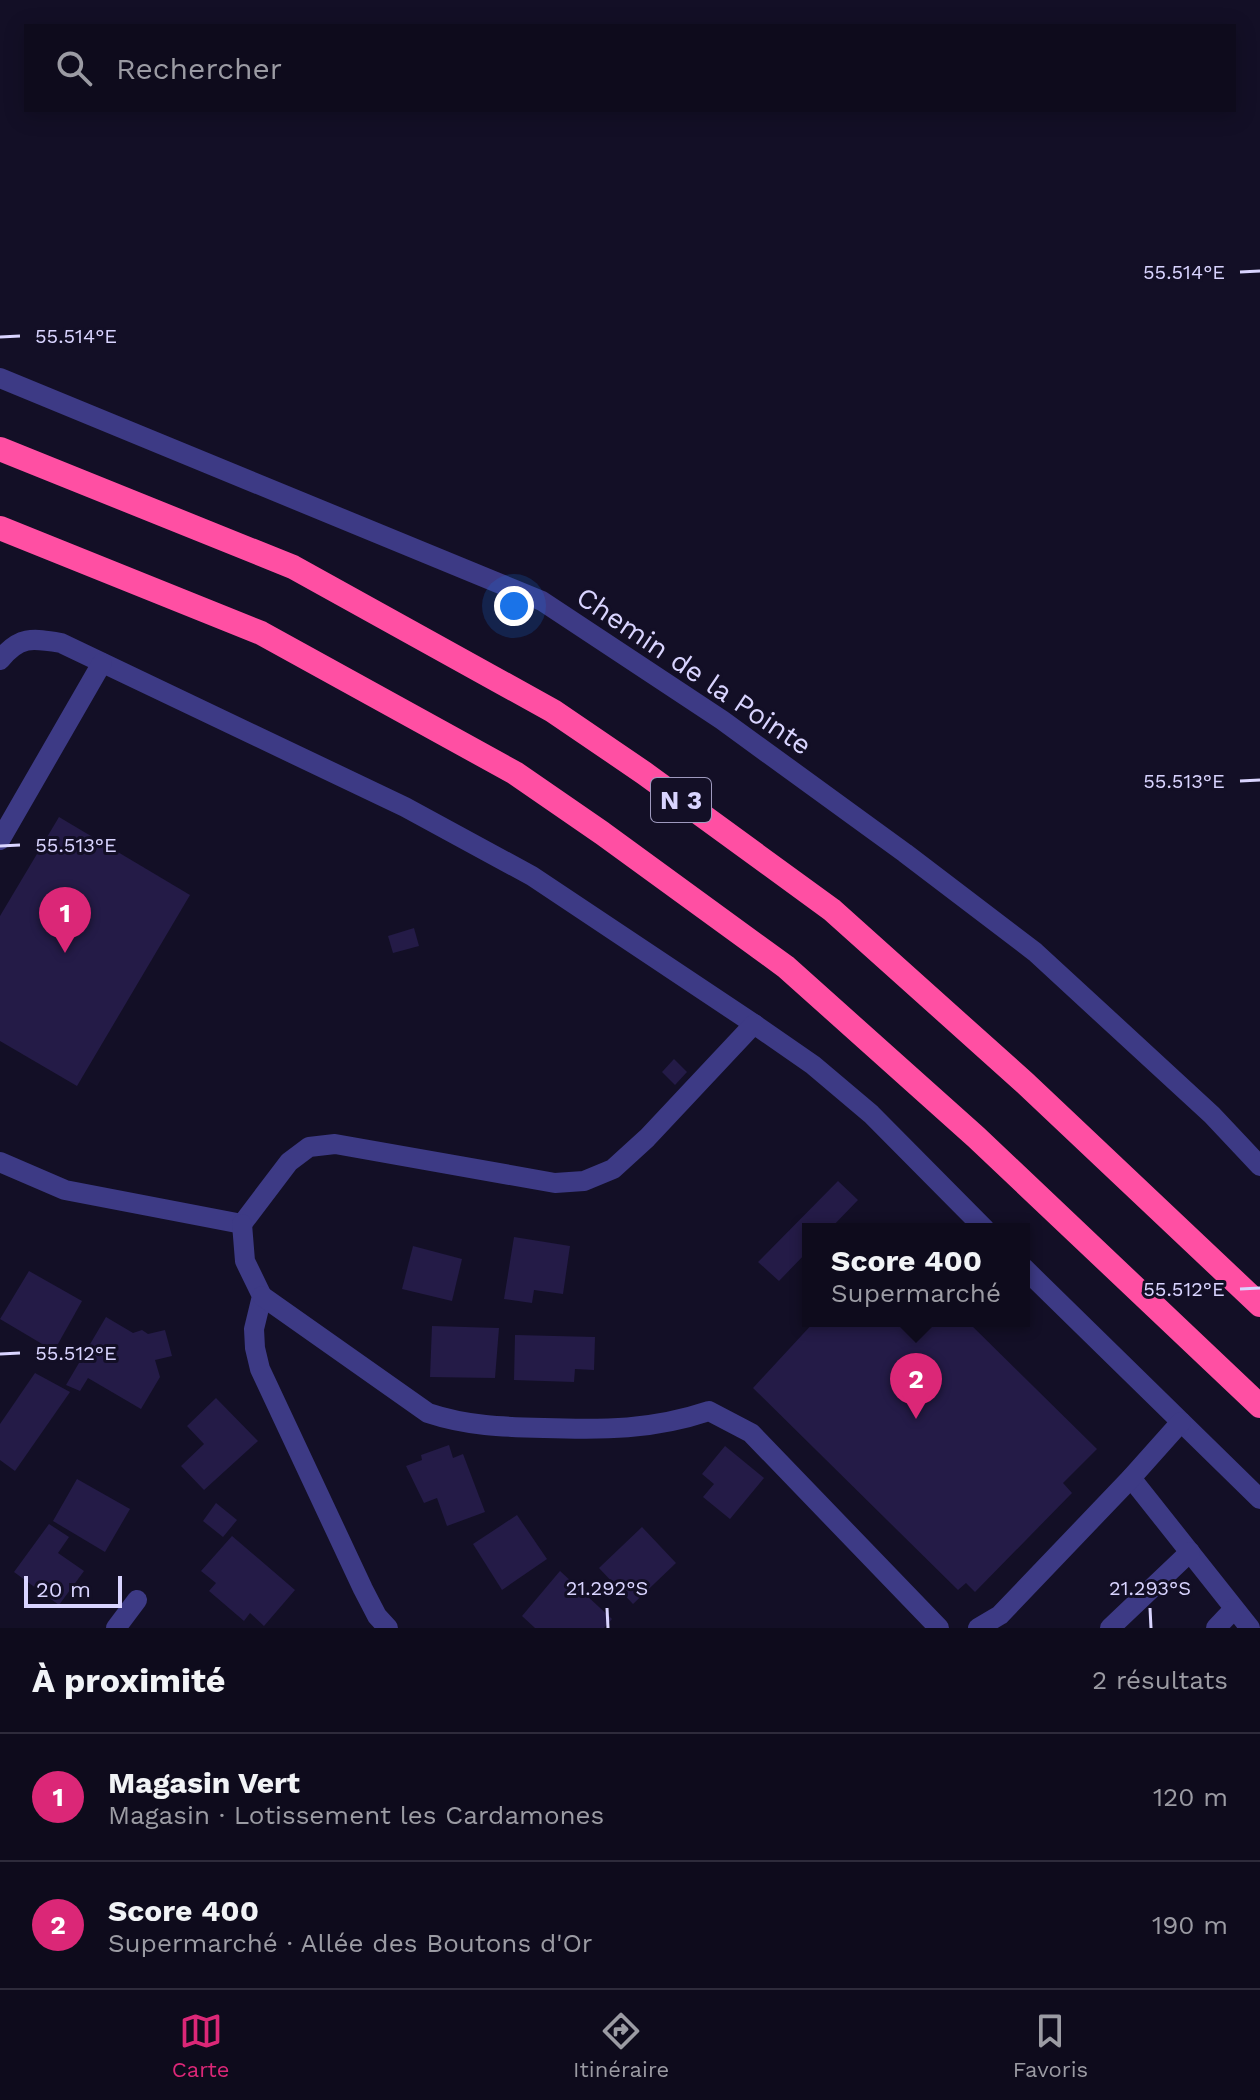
<!DOCTYPE html>
<html lang="fr">
<meta charset="utf-8">
<style>
body{margin:0;font-family:"Work Sans",sans-serif;background:#1c1929;color:#f1f3f6}
.scale{position:absolute;left:24px;bottom:20px;width:98px;box-sizing:border-box;padding-left:8px;border:4px solid #d9d4ff;border-top:0;font-size:22px;line-height:28px;white-space:nowrap;color:#d9d4ff;-webkit-text-stroke:6px #130f26;paint-order:stroke}
.you{position:absolute;left:514px;top:606px;width:28px;height:28px;margin:-20px;border:6px solid #fff;border-radius:50%;background:#1a73e8;box-shadow:0 0 0 12px #1a73e833}
.badge{display:grid;place-items:center;width:52px;height:52px;border-radius:50%;background:#db2777;color:#fff;font-size:26px;font-weight:700}
.pin{position:absolute;translate:-50% -66px;filter:drop-shadow(0 2px 4px #0008)}
.pin::after{content:'';position:absolute;top:42px;width:28px;height:24px;background:inherit;clip-path:polygon(0 0,100% 0,50% 100%)}
.popup{position:absolute;left:802px;top:1223px;width:228px;height:104px;box-sizing:border-box;display:grid;place-content:center;border-radius:0px;background:#0e0b1c;filter:drop-shadow(0 2px 6px #0005);font-size:26px;white-space:nowrap;color:#9b9ba3}
.popup b{font-size:30px;color:#f1f3f6}
.popup::after{content:'';position:absolute;left:50%;top:100%;margin-left:-16px;border:16px solid transparent;border-top-color:#0e0b1c}
.list{margin:0;padding:0;list-style:none}
h2{display:flex;justify-content:space-between;align-items:center;height:104px;margin:0;padding:0 32px;font-size:34px}
h2 small{font-size:26px;font-weight:400;color:#9b9ba3}
.list li{display:grid;grid-template-columns:52px 1fr auto;gap:24px;align-items:center;box-sizing:border-box;height:128px;padding:0 32px;border-top:2px solid #2e2b3b}
.list b{display:block;font-size:30px;white-space:nowrap}
.list p{margin:0;font-size:26px;white-space:nowrap;color:#9b9ba3}
.list em{font-size:26px;font-style:normal;color:#9b9ba3}
.icon{flex:none;width:44px;height:44px;fill:none;stroke:currentColor;stroke-width:2;stroke-linecap:round;stroke-linejoin:round}
.map{position:relative;flex:none;width:1260px;height:1628px;overflow:hidden}
.search{position:absolute;background:#0e0b1c;box-shadow:0 4px 20px #0003;left:24px;right:24px;top:24px;height:88px;display:flex;align-items:center;gap:20px;box-sizing:border-box;padding:0 28px;border-radius:0px;color:#9b9ba3;font-size:30px}
.sheet{height:360px;background:#0e0b1c}
nav{display:flex;justify-content:space-around;align-items:center;box-sizing:border-box;height:112px;border-top:2px solid #2e2b3b;background:#0e0b1c;font-size:22px;color:#9b9ba3}
nav a{display:grid;justify-items:center;gap:4px}
nav .on{color:#db2777}
.map>svg:first-child{display:block}
.building{fill:#241b47}
.lines{fill:none;stroke-linecap:round;stroke-linejoin:round}
.minor{stroke:#3d3a85;stroke-width:20}
.highway{stroke:#ff4fa3;stroke-width:24}
.ticks{fill:none;stroke:#d9d4ff;stroke-width:3}
.labels{text-anchor:middle;dominant-baseline:central;stroke-width:6;stroke-linejoin:round;paint-order:stroke}
.shield{fill:#130f26;stroke:#9e99be;stroke-width:2}
.shield-label{font-size:26px;font-weight:bold;fill:#d9d4ff}
.street-label{font-size:28px;fill:#d9d4ff;stroke:#130f26}
.ticks-label{font-size:20px;text-anchor:middle;fill:#d9d4ff;stroke:#130f26;stroke-width:6;stroke-linejoin:round;paint-order:stroke}
</style>
<div class="map">
<svg width="1260" height="1628" viewBox="0 0 1260 1628">
<rect width="100%" height="100%" fill="#130f26"/>
<g class="building">
<path d="M 59,817 L 190,895 L 77,1086 L 0,1041 L 0,916 Z"/>
<path d="M 414,928 L 419,946 L 393,953 L 388,936 Z"/>
<path d="M 674,1059 L 687,1072 L 675,1085 L 662,1072 Z"/>
<path d="M 838,1181 L 858,1200 L 830,1229 L 808,1229 L 808,1251 L 779,1281 L 758,1262 Z"/>
<path d="M 514,1237 L 570,1246 L 563,1294 L 534,1290 L 532,1303 L 504,1299 Z"/>
<path d="M 413,1246 L 462,1259 L 452,1301 L 402,1289 Z"/>
<path d="M 29,1271 L 82,1301 L 54,1351 L 0,1319 Z"/>
<path d="M 106,1317 L 133,1333 L 142,1330 L 148,1334 L 165,1330 L 172,1356 L 155,1360 L 160,1377 L 141,1409 L 88,1378 L 80,1391 L 66,1385 Z"/>
<path d="M 815,1321 L 967,1321 L 1097,1449 L 1063,1483 L 1072,1493 L 975,1592 L 966,1583 L 958,1590 L 753,1388 Z"/>
<path d="M 432,1326 L 499,1328 L 495,1378 L 430,1377 Z"/>
<path d="M 515,1335 L 595,1337 L 594,1370 L 575,1369 L 574,1382 L 514,1380 Z"/>
<path d="M 35,1373 L 70,1392 L 15,1471 L 0,1460 L 0,1424 Z"/>
<path d="M 216,1398 L 258,1441 L 204,1490 L 181,1466 L 204,1444 L 187,1426 Z"/>
<path d="M 449,1445 L 453,1458 L 463,1454 L 485,1512 L 447,1526 L 437,1498 L 424,1503 L 406,1466 L 422,1460 L 421,1455 Z"/>
<path d="M 725,1446 L 764,1478 L 730,1519 L 703,1497 L 714,1484 L 702,1474 Z"/>
<path d="M 77,1479 L 130,1509 L 105,1552 L 53,1521 Z"/>
<path d="M 216,1503 L 237,1520 L 223,1537 L 203,1521 Z"/>
<path d="M 517,1515 L 547,1559 L 502,1590 L 473,1544 Z"/>
<path d="M 49,1524 L 69,1537 L 58,1553 L 84,1571 L 59,1605 L 14,1572 Z"/>
<path d="M 642,1527 L 676,1563 L 633,1604 L 599,1568 Z"/>
<path d="M 232,1536 L 295,1590 L 264,1626 L 250,1613 L 244,1621 L 209,1591 L 216,1583 L 201,1571 Z"/>
<path d="M 560,1571 L 612,1619 L 604,1628 L 535,1628 L 522,1616 Z"/>
</g>
<g class="lines">
<g class="minor">
<path d="M 0,378 L 542,601 L 722,720 L 905,853 L 1035,952 L 1212,1115 L 1260,1166"/>
<path d="M 0,660 C 19,636 32,638 61,643 L 405,807 L 532,876 L 754,1024"/>
<path d="M 0,840 L 102,663"/>
<path d="M 0,1162 L 65,1190 L 242,1224"/>
<path d="M 242,1224 L 289,1162 L 309,1147 L 335,1144 L 555,1183 L 584,1181 L 613,1169 L 647,1138 L 754,1024 L 813,1065 L 871,1114 L 985,1229"/>
<path d="M 242,1224 L 245,1261 L 262,1296 L 254,1329 L 255,1348 L 260,1369 L 363,1589 L 377,1616 L 388,1628"/>
<path d="M 1024,1268 L 1260,1499"/>
<path d="M 262,1296 L 428,1413 C 467,1426 503,1427 544,1428 C 604,1430 652,1430 709,1411 L 751,1433 L 939,1628"/>
<path d="M 1131,1478 L 1250,1628"/>
<path d="M 116,1628 L 137,1600"/>
<path d="M 978,1628 L 1000,1615 L 1131,1478 L 1181,1422"/>
<path d="M 1110,1628 L 1190,1552"/>
<path d="M 1216,1628 L 1234,1609"/>
</g>
<g class="highway">
<path d="M 0,449 L 293,567 L 553,711 L 644,773 L 832,910 L 1025,1083 L 1260,1305"/>
<path d="M 0,528 L 261,633 L 515,773 L 602,833 L 786,967 L 976,1137 L 1260,1406"/>
</g>
</g>
<path class="ticks" d="M 1240,272 L 1260,271M 0,337 L 20,336M 1240,781 L 1260,780M 0,846 L 20,845M 1240,1289 L 1260,1288M 0,1354 L 20,1353M 607,1608 L 608,1628M 1150,1608 L 1151,1628"/>
<g class="labels">
<rect class="shield" x="651" y="778" width="60" height="44" rx="6"/>
<g class="shield-label">
<text x="681" y="800">N 3</text>
</g>
<g class="street-label">
<text transform="translate(694 671) rotate(34)">Chemin de la Pointe</text>
</g>
</g>
<g class="ticks-label">
<text x="1184" y="279">55.514°E</text>
<text x="76" y="343">55.514°E</text>
<text x="1184" y="788">55.513°E</text>
<text x="76" y="852">55.513°E</text>
<text x="1184" y="1296">55.512°E</text>
<text x="76" y="1360">55.512°E</text>
<text x="607" y="1595">21.292°S</text>
<text x="1150" y="1595">21.293°S</text>
</g>
</svg>
<div class="scale">20 m</div>
<div class="you"></div>
<div class="pin badge" style="left:65px;top:953px">1</div>
<div class="pin badge" style="left:916px;top:1419px">2</div>
<div class="popup"><b>Score 400</b>Supermarché</div>
<div class="search"><svg class="icon" aria-label="search" viewBox="0 0 24 24"><circle cx="10" cy="10" r="6"/><path d="M15 15l6 6"/></svg>Rechercher</div>
</div>
<section class="sheet">
<h2>À proximité<small>2 résultats</small></h2>
<ul class="list">
<li><span class="badge">1</span><div><b>Magasin Vert</b><p>Magasin · Lotissement les Cardamones</p></div><em>120 m</em></li>
<li><span class="badge">2</span><div><b>Score 400</b><p>Supermarché · Allée des Boutons d'Or</p></div><em>190 m</em></li>
</ul>
</section>
<nav>
<a class="on"><svg class="icon" aria-label="map" viewBox="0 0 24 24"><path d="M3 6l6-2 6 2 6-2v14l-6 2-6-2-6 2zM9 4v14M15 6v14"/></svg>Carte</a>
<a><svg class="icon" aria-label="directions" viewBox="0 0 24 24"><path d="M12 3l9 9-9 9-9-9zM9 14v-3h6M13 9l2 2-2 2"/></svg>Itinéraire</a>
<a><svg class="icon" aria-label="saved" viewBox="0 0 24 24"><path d="M7 4h10v16l-5-4-5 4z"/></svg>Favoris</a>
</nav>
